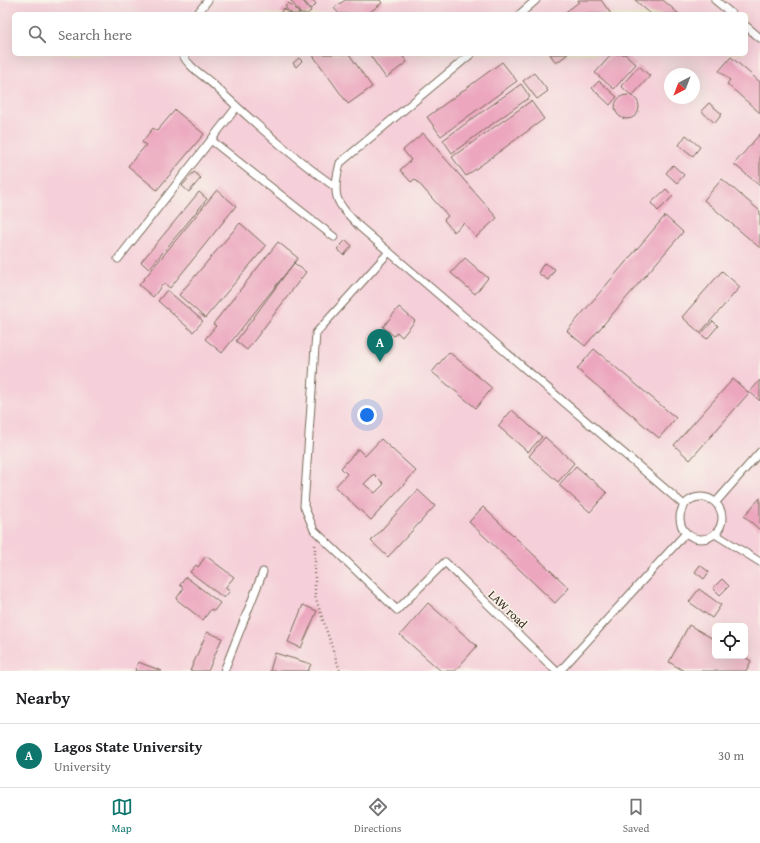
<!DOCTYPE html>
<style>
body{margin:0;font-family:"Gentium Book Plus",serif;background:#f2f2f2;color:#202124}
.controls{position:absolute;right:12px;bottom:12px;display:grid;overflow:hidden;border-radius:6px;box-shadow:0 4px 16px #0002}
.controls button{width:36px;height:36px;display:grid;place-items:center;padding:0;border:0;border-bottom:1px solid #e0e0e0;background:#fff;color:#202124;font:20px sans-serif}
.compass{position:absolute;left:664px;top:68px;width:36px;height:36px;border-radius:50%;background:#fff;box-shadow:0 4px 16px #0002;rotate:222deg}
.you{position:absolute;left:367px;top:415px;width:14px;height:14px;margin:-10px;border:3px solid #fff;border-radius:50%;background:#1a73e8;box-shadow:0 0 0 6px #1a73e833}
.badge{display:grid;place-items:center;width:26px;height:26px;border-radius:50%;background:#0f766e;color:#fff;font-size:13px;font-weight:700}
.pin{position:absolute;translate:-50% -33px;filter:drop-shadow(0 1px 2px #0008)}
.pin::after{content:'';position:absolute;top:21px;width:14px;height:12px;background:inherit;clip-path:polygon(0 0,100% 0,50% 100%)}
.list{margin:0;padding:0;list-style:none}
h2{display:flex;justify-content:space-between;align-items:center;height:52px;margin:0;padding:0 16px;font-size:17px}
h2 small{font-size:13px;font-weight:400;color:#757577}
.list li{display:grid;grid-template-columns:26px 1fr auto;gap:12px;align-items:center;box-sizing:border-box;height:64px;padding:0 16px;border-top:1px solid #e0e0e0}
.list b{display:block;font-size:15px;white-space:nowrap}
.list p{margin:0;font-size:13px;white-space:nowrap;color:#757577}
.list em{font-size:13px;font-style:normal;color:#757577}
.icon{flex:none;width:22px;height:22px;fill:none;stroke:currentColor;stroke-width:2;stroke-linecap:round;stroke-linejoin:round}
.map{position:relative;flex:none;width:760px;height:671px;overflow:hidden}
.search{position:absolute;background:#fff;box-shadow:0 4px 16px #0002;left:12px;right:12px;top:12px;height:44px;display:flex;align-items:center;gap:10px;box-sizing:border-box;padding:0 14px;border-radius:6px;color:#757577;font-size:15px}
.sheet{height:116px;background:#fff}
nav{display:flex;justify-content:space-around;align-items:center;box-sizing:border-box;height:56px;border-top:1px solid #e0e0e0;background:#fff;font-size:11px;color:#757577}
nav a{display:grid;justify-items:center;gap:2px}
nav .on{color:#0f766e}
.map>svg:first-child{display:block}
.built{fill:#f5cfd9;fill-rule:evenodd}
.building{fill:#eca7bf;fill-rule:evenodd}
.lines{fill:none;stroke-linecap:round;stroke-linejoin:round}
.lane-casing{stroke:#796b5a;stroke-width:9}
.path{stroke:#796b5a;stroke-width:2.5;stroke-dasharray:1 3;stroke-linecap:butt}
.lane{stroke:#fff;stroke-width:7}
.labels{text-anchor:middle;dominant-baseline:central;stroke-width:3;stroke-linejoin:round;paint-order:stroke}
.street-label{font-size:12px;fill:#3b2a1e;stroke:#f7f3e8}
</style>
<div class="map">
<svg width="760" height="671" viewBox="0 0 760 671">
<rect width="100%" height="100%" fill="#f7f3e8"/>
<filter id="ink" filterUnits="userSpaceOnUse"><feTurbulence type="fractalNoise" baseFrequency=".025" numOctaves="2"/><feDisplacementMap in="SourceGraphic" scale="8" xChannelSelector="R" yChannelSelector="G"/><feConvolveMatrix kernelMatrix="1 2 1 2 8 2 1 2 1" color-interpolation-filters="sRGB"/></filter>
<filter id="wash" filterUnits="userSpaceOnUse"><feTurbulence type="fractalNoise" baseFrequency=".012" numOctaves="4" result="noise"/><feDisplacementMap in="SourceGraphic" scale="16" xChannelSelector="R" yChannelSelector="G"/><feGaussianBlur stdDeviation="0.9" result="paint"/><feColorMatrix in="noise" values="0 0 0 0 0 0 0 0 0 0 0 0 0 0 0 0 0 1.4 0 .05"/><feComposite in="paint" operator="in"/></filter>
<g filter="url(#wash)">
<rect width="100%" height="100%" fill="#ebe5c8"/>
<path class="built" d="M 0,0 L 760,0 L 760,671 L 0,671 ZM 14,14 L 746,14 L 746,54 L 14,54 ZM 670,74 L 694,74 L 694,98 L 670,98 ZM 715,626 L 745,626 L 745,656 L 715,656 Z"/>
<g id="blocks">
<g class="building">
<path d="M 293,0 L 302,0 L 311,11 L 307,14 L 301,14 L 291,1 Z"/>
<path d="M 303,0 L 313,0 L 316,4 L 311,9 Z"/>
<path d="M 345,0 L 380,0 L 382,3 L 370,12 L 371,14 L 339,14 L 334,8 Z"/>
<path d="M 578,0 L 601,0 L 611,14 L 563,14 L 579,2 Z"/>
<path d="M 635,0 L 663,0 L 679,14 L 651,14 Z"/>
<path d="M 289,3 L 300,14 L 292,14 L 285,7 Z"/>
<path d="M 284,8 L 290,14 L 280,13 Z"/>
<path d="M 312,54 L 349,54 L 372,87 L 348,104 Z"/>
<path d="M 369,54 L 401,54 L 407,62 L 386,78 Z"/>
<path d="M 550,54 L 568,54 L 556,63 Z"/>
<path d="M 612,54 L 625,54 L 636,64 L 614,89 L 595,73 Z"/>
<path d="M 731,57 L 760,82 L 760,113 L 727,84 L 730,80 L 719,71 Z"/>
<path d="M 299,58 L 302,61 L 296,67 L 293,63 Z"/>
<path d="M 502,62 L 517,81 L 441,136 L 427,117 Z"/>
<path d="M 639,66 L 650,76 L 632,96 L 621,86 Z"/>
<path d="M 534,73 L 548,91 L 537,99 L 523,81 Z"/>
<path d="M 599,81 L 617,97 L 610,105 L 592,88 Z"/>
<path d="M 521,84 L 530,97 L 452,153 L 443,140 Z"/>
<circle cx="627" cy="107" r="12"/>
<path d="M 531,101 L 544,119 L 466,176 L 452,157 Z"/>
<path d="M 709,103 L 722,114 L 715,123 L 701,111 Z"/>
<path d="M 175,110 L 204,134 L 157,190 L 128,166 L 146,145 L 142,142 L 153,128 L 157,131 Z"/>
<path d="M 423,133 L 497,218 L 476,237 L 464,223 L 454,232 L 444,220 L 448,216 L 415,179 L 411,182 L 400,170 L 411,160 L 403,150 Z"/>
<path d="M 760,134 L 760,186 L 734,164 Z"/>
<path d="M 686,135 L 700,147 L 693,156 L 679,145 Z"/>
<path d="M 673,165 L 684,175 L 677,183 L 666,173 Z"/>
<path d="M 194,172 L 201,178 L 189,192 L 182,186 Z"/>
<path d="M 722,179 L 760,211 L 760,248 L 704,200 Z"/>
<path d="M 666,189 L 673,196 L 658,211 L 651,203 Z"/>
<path d="M 217,190 L 236,206 L 170,288 L 164,283 L 153,297 L 139,285 Z"/>
<path d="M 199,192 L 207,199 L 149,269 L 141,262 Z"/>
<path d="M 665,216 L 683,232 L 585,346 L 567,331 Z"/>
<path d="M 240,223 L 266,246 L 205,318 L 179,295 Z"/>
<path d="M 346,240 L 352,246 L 344,255 L 337,249 Z"/>
<path d="M 278,242 L 298,258 L 222,353 L 205,339 L 216,326 L 213,324 Z"/>
<path d="M 465,258 L 488,278 L 475,294 L 451,273 Z"/>
<path d="M 294,263 L 306,272 L 247,350 L 236,341 Z"/>
<path d="M 544,263 L 555,269 L 548,280 L 538,273 Z"/>
<path d="M 722,271 L 740,287 L 700,333 L 682,317 Z"/>
<path d="M 167,290 L 203,321 L 193,332 L 158,301 Z"/>
<path d="M 399,307 L 415,321 L 402,337 L 397,332 L 394,336 L 383,327 Z"/>
<path d="M 713,321 L 718,326 L 707,339 L 701,334 Z"/>
<path d="M 594,349 L 676,418 L 659,438 L 577,369 Z"/>
<path d="M 449,352 L 492,388 L 476,408 L 432,372 Z"/>
<path d="M 733,379 L 749,393 L 690,460 L 674,445 Z"/>
<path d="M 760,380 L 760,401 L 750,392 Z"/>
<path d="M 512,410 L 542,437 L 528,452 L 498,426 Z"/>
<path d="M 545,437 L 574,463 L 558,482 L 529,456 Z"/>
<path d="M 381,439 L 416,471 L 371,520 L 335,487 L 347,474 L 341,468 L 358,449 L 365,456 ZM 374,474 L 384,484 L 375,493 L 364,484 Z"/>
<path d="M 576,466 L 607,493 L 590,512 L 559,485 Z"/>
<path d="M 418,490 L 435,506 L 388,557 L 371,541 Z"/>
<path d="M 760,498 L 760,530 L 744,516 Z"/>
<path d="M 483,507 L 569,588 L 555,603 L 469,522 Z"/>
<path d="M 206,556 L 234,577 L 225,588 L 230,591 L 224,598 L 190,572 L 196,565 L 198,567 Z"/>
<path d="M 700,565 L 709,572 L 704,579 L 695,572 Z"/>
<path d="M 186,577 L 220,603 L 214,611 L 211,609 L 203,620 L 176,599 L 184,588 L 180,585 Z"/>
<path d="M 722,579 L 729,586 L 720,595 L 713,588 Z"/>
<path d="M 699,589 L 721,605 L 712,618 L 689,602 Z"/>
<path d="M 428,603 L 477,646 L 455,671 L 441,671 L 400,635 Z"/>
<path d="M 303,605 L 317,611 L 301,648 L 288,642 Z"/>
<path d="M 689,625 L 715,640 L 715,656 L 743,656 L 751,661 L 746,671 L 684,671 L 669,662 Z"/>
<path d="M 207,632 L 222,638 L 208,671 L 190,671 Z"/>
<path d="M 275,653 L 311,664 L 308,671 L 270,671 Z"/>
<path d="M 138,662 L 162,671 L 135,671 Z"/>
</g>
</g>
</g>
<g filter="url(#ink)">
<use href="#blocks" fill-opacity="0" stroke="#796b5a" stroke-width="1"/>
<g class="lines">
<g class="lane-casing">
<g id="lane">
<path d="M 715,0 L 732,14"/>
<path d="M 197,14 L 208,0"/>
<path d="M 520,14 L 536,0"/>
<path d="M 746,26 L 760,38"/>
<path d="M 182,54 C 190,69 205,76 217,88 C 254,123 292,157 334,186"/>
<path d="M 471,54 L 340,163 C 331,199 336,202 361,228 L 684,505"/>
<path d="M 211,140 L 334,237"/>
<path d="M 389,252 L 316,333 L 304,506 L 314,530 L 397,610 L 445,562 L 556,671"/>
<path d="M 118,259 L 236,108"/>
<circle cx="701" cy="518" r="21"/>
<path d="M 716,502 L 760,452"/>
<path d="M 715,534 L 760,562"/>
<path d="M 224,671 L 263,572"/>
<path d="M 560,671 L 686,533"/>
</g>
</g>
<path class="path" d="M 315,545 L 315,596 L 340,671"/>
<use href="#lane" class="lane"/>
</g>
</g>
<g class="labels">
<g class="street-label">
<text transform="translate(508 609) rotate(44)">LAW road</text>
</g>
</g>
</svg>
<div class="controls">
<button><svg class="icon" aria-label="locate" viewBox="0 0 24 24"><circle cx="12" cy="12" r="6"/><path d="M12 2v4M12 18v4M2 12h4M18 12h4"/></svg></button>
</div>
<svg class="compass" viewBox="-18 -18 36 36"><path d="M0-13l5 13h-10z" fill="#e53935"/><path d="M0 13l5-13h-10z" fill="#757577"/></svg>
<div class="you"></div>
<div class="pin badge" style="left:380px;top:362px">A</div>
<div class="search"><svg class="icon" aria-label="search" viewBox="0 0 24 24"><circle cx="10" cy="10" r="6"/><path d="M15 15l6 6"/></svg>Search here</div>
</div>
<section class="sheet">
<h2>Nearby<small></small></h2>
<ul class="list">
<li><span class="badge">A</span><div><b>Lagos State University</b><p>University</p></div><em>30 m</em></li>
</ul>
</section>
<nav>
<a class="on"><svg class="icon" aria-label="map" viewBox="0 0 24 24"><path d="M3 6l6-2 6 2 6-2v14l-6 2-6-2-6 2zM9 4v14M15 6v14"/></svg>Map</a>
<a><svg class="icon" aria-label="directions" viewBox="0 0 24 24"><path d="M12 3l9 9-9 9-9-9zM9 14v-3h6M13 9l2 2-2 2"/></svg>Directions</a>
<a><svg class="icon" aria-label="saved" viewBox="0 0 24 24"><path d="M7 4h10v16l-5-4-5 4z"/></svg>Saved</a>
</nav>
